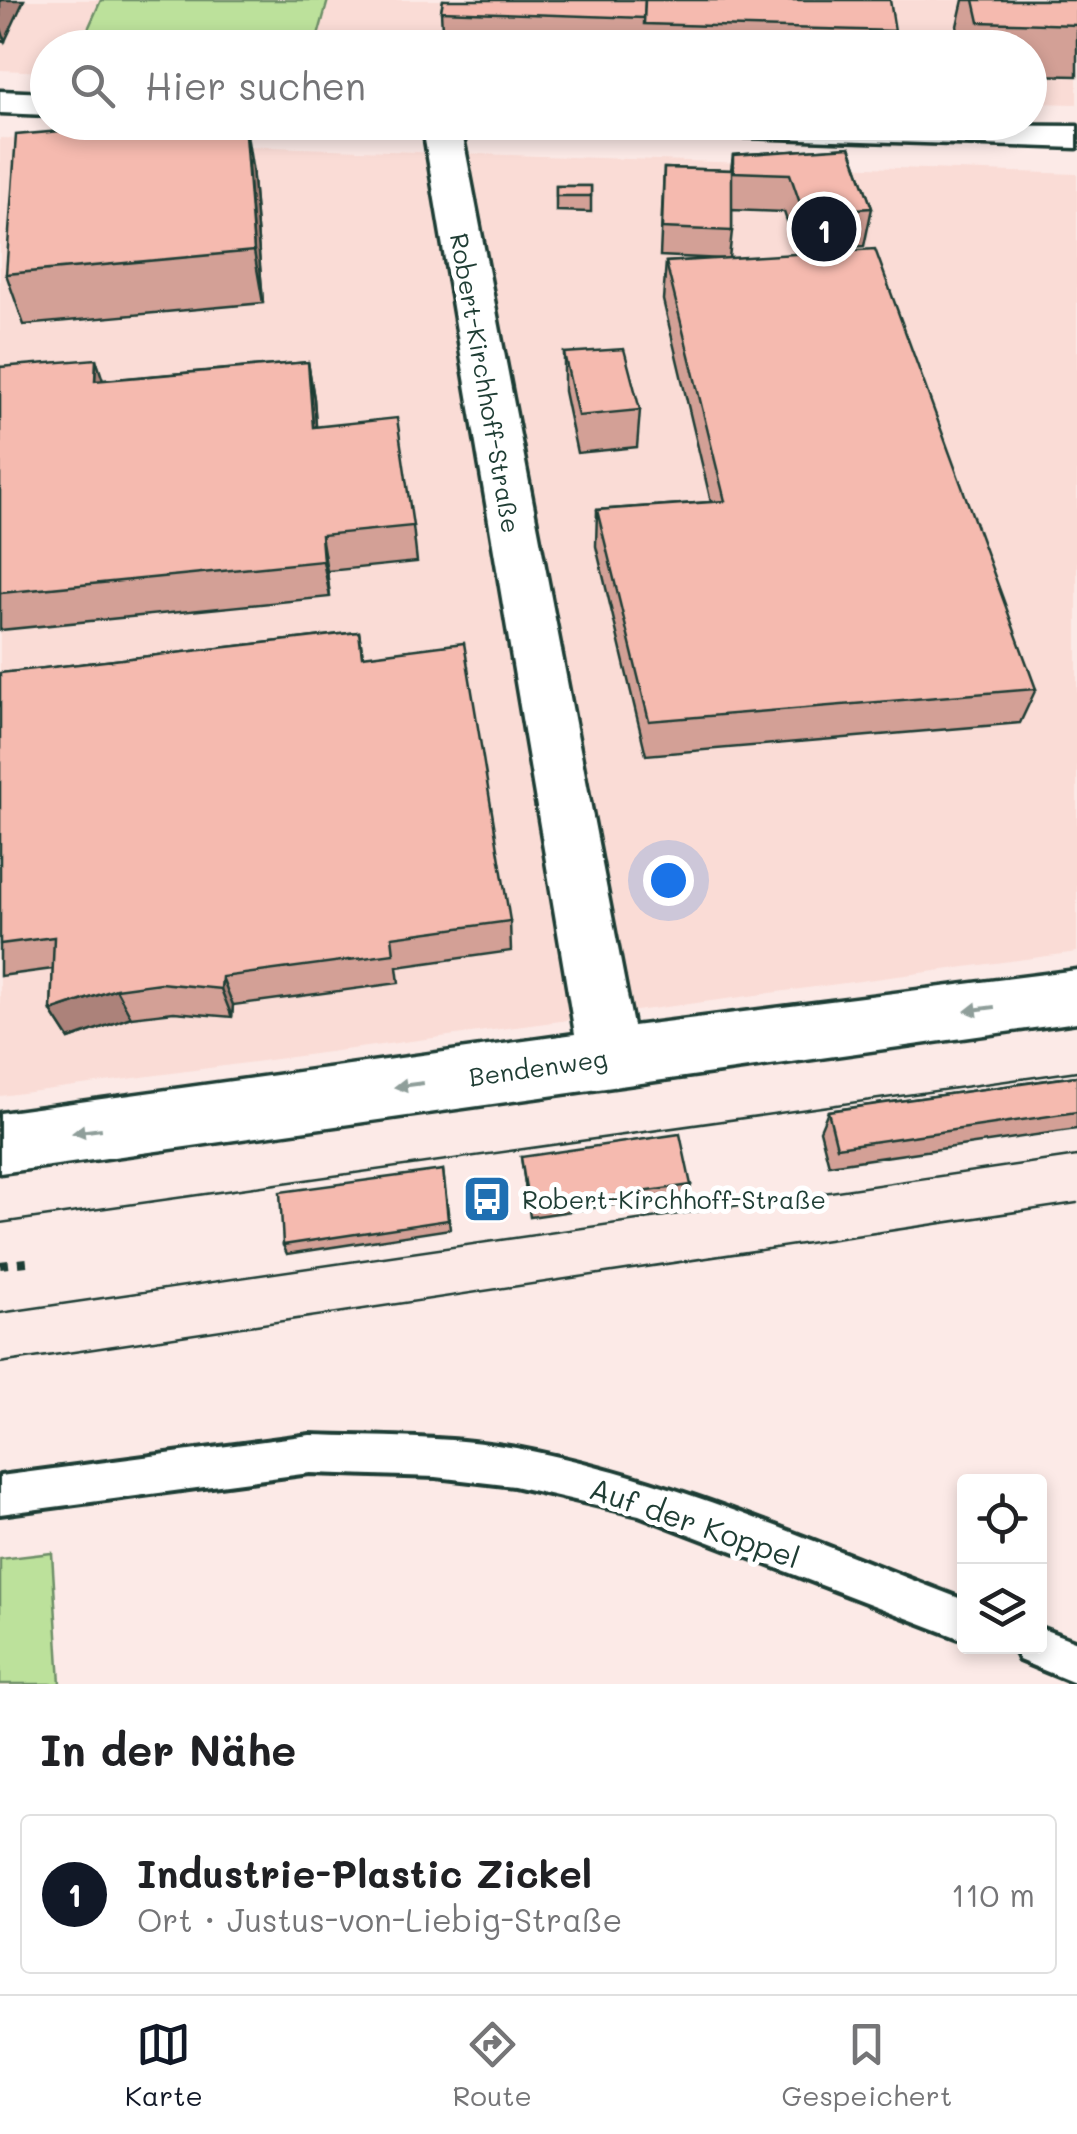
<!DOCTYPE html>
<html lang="de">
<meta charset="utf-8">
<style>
body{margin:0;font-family:Mali,sans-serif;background:#f6f6f6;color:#202124}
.controls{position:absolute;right:30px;bottom:30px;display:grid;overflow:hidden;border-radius:10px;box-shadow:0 5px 15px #0003}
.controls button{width:90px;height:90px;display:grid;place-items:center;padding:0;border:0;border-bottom:2px solid #e0e0e0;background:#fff;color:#202124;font:50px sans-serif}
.you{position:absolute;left:668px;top:880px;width:35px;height:35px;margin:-25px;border:8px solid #fff;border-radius:50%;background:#1a73e8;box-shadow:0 0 0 15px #1a73e833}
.badge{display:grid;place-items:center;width:65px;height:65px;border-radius:50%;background:#111827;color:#fff;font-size:32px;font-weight:700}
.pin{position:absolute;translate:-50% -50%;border:5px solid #fff;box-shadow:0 2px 10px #0006}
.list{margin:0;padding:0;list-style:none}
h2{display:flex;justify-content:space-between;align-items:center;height:130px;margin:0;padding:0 40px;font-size:42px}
h2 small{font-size:32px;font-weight:400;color:#757577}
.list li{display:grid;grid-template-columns:65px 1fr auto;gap:30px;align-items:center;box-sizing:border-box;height:160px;margin:0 20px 20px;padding:0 20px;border:2px solid #e0e0e0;border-radius:10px}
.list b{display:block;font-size:38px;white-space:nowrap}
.list p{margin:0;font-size:32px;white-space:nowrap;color:#757577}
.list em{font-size:32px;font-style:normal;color:#757577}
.icon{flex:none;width:55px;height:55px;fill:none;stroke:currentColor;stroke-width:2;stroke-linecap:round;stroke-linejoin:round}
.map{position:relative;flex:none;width:1077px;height:1684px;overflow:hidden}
.search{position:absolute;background:#fff;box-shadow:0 5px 15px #0003;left:30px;right:30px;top:30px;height:110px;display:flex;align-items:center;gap:25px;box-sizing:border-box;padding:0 35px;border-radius:55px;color:#757577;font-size:38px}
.sheet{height:310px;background:#fff}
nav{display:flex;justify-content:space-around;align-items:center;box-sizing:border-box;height:140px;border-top:2px solid #e0e0e0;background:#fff;font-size:28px;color:#757577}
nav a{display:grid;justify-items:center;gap:5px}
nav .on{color:#111827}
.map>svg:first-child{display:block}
.built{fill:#fadcd6}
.green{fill:#bce19b;stroke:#6e8f68;stroke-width:2.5}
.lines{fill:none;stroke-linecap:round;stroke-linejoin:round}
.service-casing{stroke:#1f3d34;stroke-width:8}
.minor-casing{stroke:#1f3d34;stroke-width:7}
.secondary-casing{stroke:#1f3d34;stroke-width:7}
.path{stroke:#1f3d34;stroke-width:8;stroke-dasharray:9 9;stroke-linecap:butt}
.service{fill:#fff;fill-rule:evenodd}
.minor{fill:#fff;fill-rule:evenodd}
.secondary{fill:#fff;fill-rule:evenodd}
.tram{stroke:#1f3d34;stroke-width:2.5}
.wall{fill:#d3a096;stroke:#1f3d34;stroke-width:2.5}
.shaded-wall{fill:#ac827a;stroke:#1f3d34;stroke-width:2.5}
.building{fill:#f5baaf;stroke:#1f3d34;stroke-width:2.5}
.oneway{fill:#8f9e9a}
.labels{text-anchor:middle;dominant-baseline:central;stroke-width:10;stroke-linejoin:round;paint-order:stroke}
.street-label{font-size:25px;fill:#1f3d34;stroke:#fff}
.poi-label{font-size:25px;fill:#1f3d34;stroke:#fff;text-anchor:start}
.near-street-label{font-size:30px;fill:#1f3d34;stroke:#fff}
</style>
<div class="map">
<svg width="1077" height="1684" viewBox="0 0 1077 1684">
<rect width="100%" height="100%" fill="#fceae7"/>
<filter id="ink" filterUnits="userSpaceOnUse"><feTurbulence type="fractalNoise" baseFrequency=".01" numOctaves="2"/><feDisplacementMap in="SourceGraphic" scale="20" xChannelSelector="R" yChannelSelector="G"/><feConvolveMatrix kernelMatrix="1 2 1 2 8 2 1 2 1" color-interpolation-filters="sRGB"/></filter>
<g filter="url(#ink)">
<g class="built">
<path d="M 0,0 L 1077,0 L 1077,104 L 1030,103 L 1030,48 L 48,48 L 47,72 L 0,70 Z"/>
<path d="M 0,138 L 1077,174 L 1077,952 L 0,1096 Z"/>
</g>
<g class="green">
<path d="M 101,0 L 328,0 L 315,47 L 80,47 Z"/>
<path d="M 52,1553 L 60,1684 L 0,1684 L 0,1559 Z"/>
</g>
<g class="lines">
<g class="service-casing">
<g id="service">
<path d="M 310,1435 C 378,1437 448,1436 516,1448 C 671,1477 818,1544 964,1600 L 964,1640 L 639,1515 L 514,1486 L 436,1477 L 310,1473 L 0,1514 L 0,1476 Z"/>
<path d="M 1040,1628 L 1077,1642 L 1077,1684 L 1019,1660 L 1013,1646 L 1040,1646 Z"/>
</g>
</g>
<g class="minor-casing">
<path id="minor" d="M 422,122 L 460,122 L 633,1026 L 1077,970 L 1077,1022 L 0,1173 L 0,1113 L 575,1034 Z"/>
</g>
<g class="secondary-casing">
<g id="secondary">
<path d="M 0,91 L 48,93 L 48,115 L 0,113 Z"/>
<path d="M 605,122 L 1077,126 L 1077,148 L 623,133 L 610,130 Z"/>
</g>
</g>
<path class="path" d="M 0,1265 L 27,1262"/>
<use href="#service" class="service"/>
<use href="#minor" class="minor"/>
<use href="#secondary" class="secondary"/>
<g class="tram">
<path d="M 0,1223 L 1077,1071"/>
<path d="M 0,1313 L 1077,1156"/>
<path d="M 0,1363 L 1077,1203"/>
</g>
</g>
<g class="wall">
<path d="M 0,0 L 5,41 L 0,41 Z"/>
<path d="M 443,0 L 895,31 L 891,48 L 443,48 L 441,11 Z"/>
<path d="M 963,0 L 1077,0 L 1077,76 L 1030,75 L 1030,48 L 961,48 L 957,26 Z"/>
<path d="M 850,147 L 872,208 L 864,246 L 797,250 L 784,212 L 732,210 L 732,231 L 729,258 L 1036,689 L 1020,723 L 646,755 L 596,546 L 597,510 L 711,502 L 663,300 L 666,262 L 723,259 L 660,256 L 664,168 L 731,170 L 733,155 Z"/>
<path d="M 252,167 L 263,303 L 24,325 L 6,274 Z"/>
<path d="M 556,186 L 591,186 L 591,212 L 556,211 Z"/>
<path d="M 564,353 L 640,410 L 637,447 L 577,453 L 564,391 Z"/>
<path d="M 308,362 L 314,399 L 316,427 L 413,526 L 417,562 L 327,571 L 330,597 L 0,630 L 0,367 L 103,380 Z"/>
<path d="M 359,632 L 363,655 L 510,921 L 511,951 L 397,967 L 399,983 L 233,1005 L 232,1017 L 174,1012 L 131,1017 L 69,1039 L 51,1011 L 53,969 L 0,976 L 0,673 Z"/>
<path d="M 1077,1076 L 1077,1129 L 829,1165 L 820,1130 L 828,1111 Z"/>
<path d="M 521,1157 L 691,1185 L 689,1194 L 530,1217 Z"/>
<path d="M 443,1170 L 450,1229 L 287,1254 L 283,1245 Z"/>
</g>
<g class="shaded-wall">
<path d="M 0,0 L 24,0 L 5,41 L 0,25 Z"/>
<path d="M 245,122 L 252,167 L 263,303 L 254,251 Z"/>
<path d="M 96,359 L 108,396 L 95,381 Z"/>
<path d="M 308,362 L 314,399 L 319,464 L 313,427 Z"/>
<path d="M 321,535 L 327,571 L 330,597 L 323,561 Z"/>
<path d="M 222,977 L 233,1005 L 232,1017 L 221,989 Z"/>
<path d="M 116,989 L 131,1017 L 69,1039 L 51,1011 Z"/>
</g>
<g class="building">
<path d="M 443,0 L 645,0 L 644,18 L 441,11 Z"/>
<path d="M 645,0 L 890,0 L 895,31 L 644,24 Z"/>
<path d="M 974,0 L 1077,0 L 1077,25 L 979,22 Z"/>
<path d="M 162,122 L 244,122 L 254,251 L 6,274 L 16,135 Z"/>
<path d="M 850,147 L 872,208 L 803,212 L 790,174 L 733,172 L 733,155 Z"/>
<path d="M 664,168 L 732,170 L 732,231 L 662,228 Z"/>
<rect x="556" y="186" width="35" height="10"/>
<path d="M 875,249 L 1036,689 L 649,721 L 597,510 L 725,501 L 666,262 Z"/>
<path d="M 624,349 L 640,410 L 578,416 L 564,353 Z"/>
<path d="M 96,359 L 95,381 L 308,362 L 313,427 L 397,418 L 413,526 L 321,535 L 323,561 L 0,593 L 0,367 Z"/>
<path d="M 359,632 L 362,656 L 464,643 L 510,921 L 392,937 L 394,954 L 222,977 L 221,989 L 160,983 L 116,989 L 51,1011 L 54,937 L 0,944 L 0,673 Z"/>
<path d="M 1077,1076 L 1077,1112 L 837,1147 L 828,1111 Z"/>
<path d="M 680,1134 L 691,1185 L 529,1208 L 521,1157 Z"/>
<path d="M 443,1170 L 448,1220 L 283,1245 L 280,1192 Z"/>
</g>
<defs><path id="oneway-solid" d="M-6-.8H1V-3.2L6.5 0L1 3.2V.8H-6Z" transform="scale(2.5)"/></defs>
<g class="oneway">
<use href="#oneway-solid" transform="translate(980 1009) rotate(172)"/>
<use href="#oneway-solid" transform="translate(409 1085) rotate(172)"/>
<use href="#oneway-solid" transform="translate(87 1131) rotate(172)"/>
</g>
</g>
<defs>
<g id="bus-square" transform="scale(2.5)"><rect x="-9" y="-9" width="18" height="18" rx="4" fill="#1f6fb2" stroke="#fff"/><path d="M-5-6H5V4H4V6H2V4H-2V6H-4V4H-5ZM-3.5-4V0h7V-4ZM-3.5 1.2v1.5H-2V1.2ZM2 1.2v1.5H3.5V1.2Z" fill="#fff"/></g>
</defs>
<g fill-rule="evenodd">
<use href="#bus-square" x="487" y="1199"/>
</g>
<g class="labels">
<g class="street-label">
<text transform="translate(486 383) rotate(80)">Robert-Kirchhoff-Straße</text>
<text transform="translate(538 1067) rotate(-8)">Bendenweg</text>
</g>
<g class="poi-label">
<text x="522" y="1199">Robert-Kirchhoff-Straße</text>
</g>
<g class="near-street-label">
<text transform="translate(695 1522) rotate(19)">Auf der Koppel</text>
</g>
</g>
</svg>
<div class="controls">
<button><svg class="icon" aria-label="locate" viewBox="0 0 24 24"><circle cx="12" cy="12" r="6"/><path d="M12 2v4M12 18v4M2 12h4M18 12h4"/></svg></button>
<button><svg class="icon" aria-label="layers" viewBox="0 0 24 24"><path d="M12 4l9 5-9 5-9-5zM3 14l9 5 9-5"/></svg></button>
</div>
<div class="you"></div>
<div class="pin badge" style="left:824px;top:229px">1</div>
<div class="search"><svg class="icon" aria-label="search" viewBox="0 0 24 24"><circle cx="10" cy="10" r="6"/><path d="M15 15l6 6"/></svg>Hier suchen</div>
</div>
<section class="sheet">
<h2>In der Nähe<small></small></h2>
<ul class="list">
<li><span class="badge">1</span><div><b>Industrie-Plastic Zickel</b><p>Ort · Justus-von-Liebig-Straße</p></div><em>110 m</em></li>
</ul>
</section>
<nav>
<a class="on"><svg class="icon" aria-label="map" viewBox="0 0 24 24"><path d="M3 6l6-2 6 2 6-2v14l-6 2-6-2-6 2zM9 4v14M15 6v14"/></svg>Karte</a>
<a><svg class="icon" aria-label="directions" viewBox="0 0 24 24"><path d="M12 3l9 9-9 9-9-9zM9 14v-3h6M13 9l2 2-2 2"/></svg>Route</a>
<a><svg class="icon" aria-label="saved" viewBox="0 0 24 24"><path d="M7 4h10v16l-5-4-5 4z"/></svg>Gespeichert</a>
</nav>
